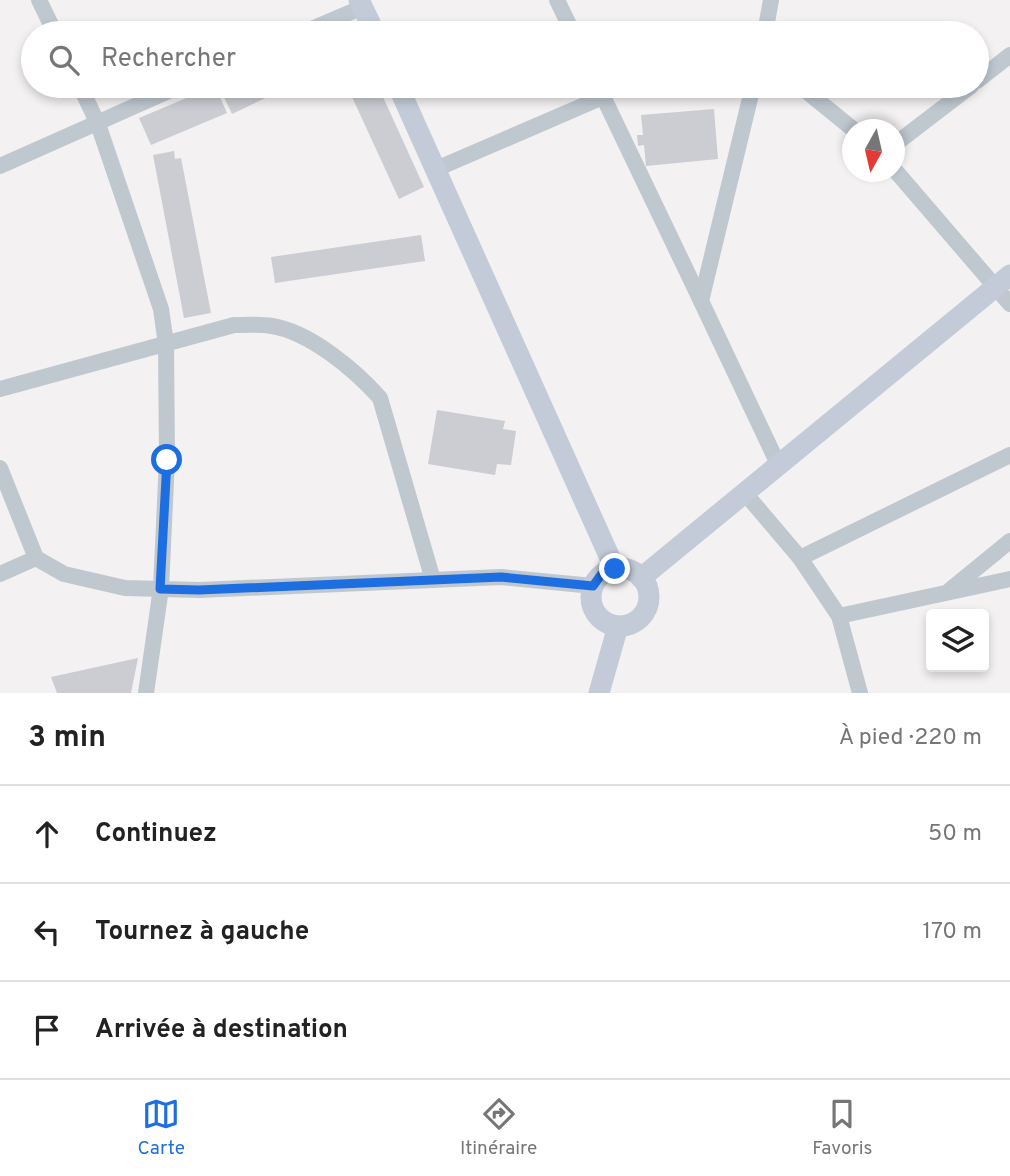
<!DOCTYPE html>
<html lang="fr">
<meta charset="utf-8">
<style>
body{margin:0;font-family:Overpass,sans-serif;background:#f2f2f2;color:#222}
.controls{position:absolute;right:21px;bottom:21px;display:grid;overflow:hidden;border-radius:7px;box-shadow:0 4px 10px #0003}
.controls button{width:63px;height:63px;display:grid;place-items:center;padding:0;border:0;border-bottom:2px solid #e0e0e0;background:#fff;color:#222;font:35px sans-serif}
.compass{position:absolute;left:842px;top:119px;width:63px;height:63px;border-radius:50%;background:#fff;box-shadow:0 4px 10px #0003;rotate:188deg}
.stop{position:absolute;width:21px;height:21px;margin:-16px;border:5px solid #1d6ee1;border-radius:50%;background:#fff}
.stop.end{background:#1d6ee1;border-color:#fff;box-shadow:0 2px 7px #0008}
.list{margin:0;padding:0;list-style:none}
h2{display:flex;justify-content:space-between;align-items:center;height:91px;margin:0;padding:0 28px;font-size:30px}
h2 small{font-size:23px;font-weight:400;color:#767676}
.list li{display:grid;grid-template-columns:46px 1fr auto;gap:21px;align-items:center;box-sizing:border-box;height:98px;padding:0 28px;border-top:2px solid #e0e0e0}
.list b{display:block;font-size:26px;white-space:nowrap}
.list em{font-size:23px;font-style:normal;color:#767676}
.icon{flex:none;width:38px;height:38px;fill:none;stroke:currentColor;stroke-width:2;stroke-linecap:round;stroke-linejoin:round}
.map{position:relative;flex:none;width:1010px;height:693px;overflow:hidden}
.search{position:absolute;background:#fff;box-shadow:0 4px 10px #0003;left:21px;right:21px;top:21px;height:77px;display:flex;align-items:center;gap:18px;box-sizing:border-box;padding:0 24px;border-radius:38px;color:#767676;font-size:26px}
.sheet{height:385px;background:#fff}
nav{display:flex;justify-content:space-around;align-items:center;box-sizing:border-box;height:98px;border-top:2px solid #e0e0e0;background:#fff;font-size:19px;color:#767676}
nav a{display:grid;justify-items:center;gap:4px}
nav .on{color:#1d6ee1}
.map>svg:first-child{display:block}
.building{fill:#cbcdd3}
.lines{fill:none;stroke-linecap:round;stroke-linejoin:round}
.minor{stroke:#bfc7cf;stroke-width:16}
.secondary{stroke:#c2cbd7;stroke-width:21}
.route{stroke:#1d6ee1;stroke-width:9}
</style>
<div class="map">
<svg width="1010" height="693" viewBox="0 0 1010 693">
<rect width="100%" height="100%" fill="#f3f1f1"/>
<g class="building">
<path d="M 215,86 L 227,113 L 151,145 L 139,118 Z"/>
<path d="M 231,86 L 290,86 L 232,114 L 221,91 Z"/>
<path d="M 347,86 L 378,86 L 424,187 L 399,199 Z"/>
<path d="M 714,109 L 718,159 L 646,166 L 644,145 L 638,146 L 637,135 L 643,135 L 641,115 Z"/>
<path d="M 174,151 L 175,159 L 181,158 L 211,313 L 184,318 L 153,155 Z"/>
<path d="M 421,235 L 425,261 L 275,283 L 271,257 Z"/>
<path d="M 437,410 L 505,421 L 503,429 L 516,431 L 511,465 L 497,464 L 495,475 L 428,464 Z"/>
<path d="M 138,658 L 131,693 L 57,693 L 51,677 Z"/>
</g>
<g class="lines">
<g class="minor">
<path d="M 39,0 L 55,33"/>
<path d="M 557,0 L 573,33"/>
<path d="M 302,33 L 363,7"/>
<path d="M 765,33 L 771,0"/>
<path d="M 977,81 L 1010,55"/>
<path d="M 80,86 L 98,124 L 161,309 L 166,344 L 167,460 L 161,588 L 146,693"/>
<path d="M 598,86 L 701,301"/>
<path d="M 753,86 L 701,301 L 778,464"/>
<path d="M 800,86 L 854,130"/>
<path d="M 894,145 L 971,86"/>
<path d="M 0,166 L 180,86"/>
<path d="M 436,169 L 603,97"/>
<path d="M 894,169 L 1010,304"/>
<path d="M 0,389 L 234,325 C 246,325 260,324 272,326 C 310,332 355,370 380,398 L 433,580"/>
<path d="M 0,468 L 36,558 L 64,574 L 125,588 L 199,590 L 501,577 L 593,586"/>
<path d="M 744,492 L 800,558 L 839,616 L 860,693"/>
<path d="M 800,558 L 1010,455"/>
<path d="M 0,574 L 36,558"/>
<path d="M 950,590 L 1010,541"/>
<path d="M 839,616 L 1010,579"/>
</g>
<g class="secondary">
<path d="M 359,0 L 375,33"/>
<path d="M 398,86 L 615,569"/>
<circle cx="620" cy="597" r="29"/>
<path d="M 641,578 L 1010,275"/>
<path d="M 599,693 L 618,626"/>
</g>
</g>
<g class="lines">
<path class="route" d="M 167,460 L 160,589 L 199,590 L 501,577 L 593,586 L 601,575 L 615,569"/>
</g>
</svg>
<div class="controls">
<button><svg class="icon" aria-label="layers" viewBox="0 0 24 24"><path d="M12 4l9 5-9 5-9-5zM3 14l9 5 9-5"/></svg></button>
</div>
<svg class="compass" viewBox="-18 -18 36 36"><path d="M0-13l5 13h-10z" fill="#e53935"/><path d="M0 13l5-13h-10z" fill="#767676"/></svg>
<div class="stop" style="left:167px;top:460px"></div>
<div class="stop end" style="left:615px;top:569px"></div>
<div class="search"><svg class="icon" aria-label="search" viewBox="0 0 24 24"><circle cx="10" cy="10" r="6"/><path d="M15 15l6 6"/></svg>Rechercher</div>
</div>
<section class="sheet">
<h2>3 min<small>À pied · 220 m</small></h2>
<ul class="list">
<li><svg class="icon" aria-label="ahead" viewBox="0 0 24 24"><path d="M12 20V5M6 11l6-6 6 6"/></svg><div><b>Continuez</b></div><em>50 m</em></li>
<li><svg class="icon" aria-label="left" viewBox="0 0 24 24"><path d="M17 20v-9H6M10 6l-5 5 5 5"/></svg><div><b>Tournez à gauche</b></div><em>170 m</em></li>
<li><svg class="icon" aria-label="arrive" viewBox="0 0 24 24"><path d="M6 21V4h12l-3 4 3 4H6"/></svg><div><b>Arrivée à destination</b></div></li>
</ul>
</section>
<nav>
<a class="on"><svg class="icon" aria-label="map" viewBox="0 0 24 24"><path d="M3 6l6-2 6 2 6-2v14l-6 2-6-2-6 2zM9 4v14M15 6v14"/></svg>Carte</a>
<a><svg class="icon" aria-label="directions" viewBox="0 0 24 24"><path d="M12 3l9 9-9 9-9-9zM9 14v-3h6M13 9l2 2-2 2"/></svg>Itinéraire</a>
<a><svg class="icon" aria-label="saved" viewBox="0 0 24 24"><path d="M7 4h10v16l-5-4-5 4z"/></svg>Favoris</a>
</nav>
